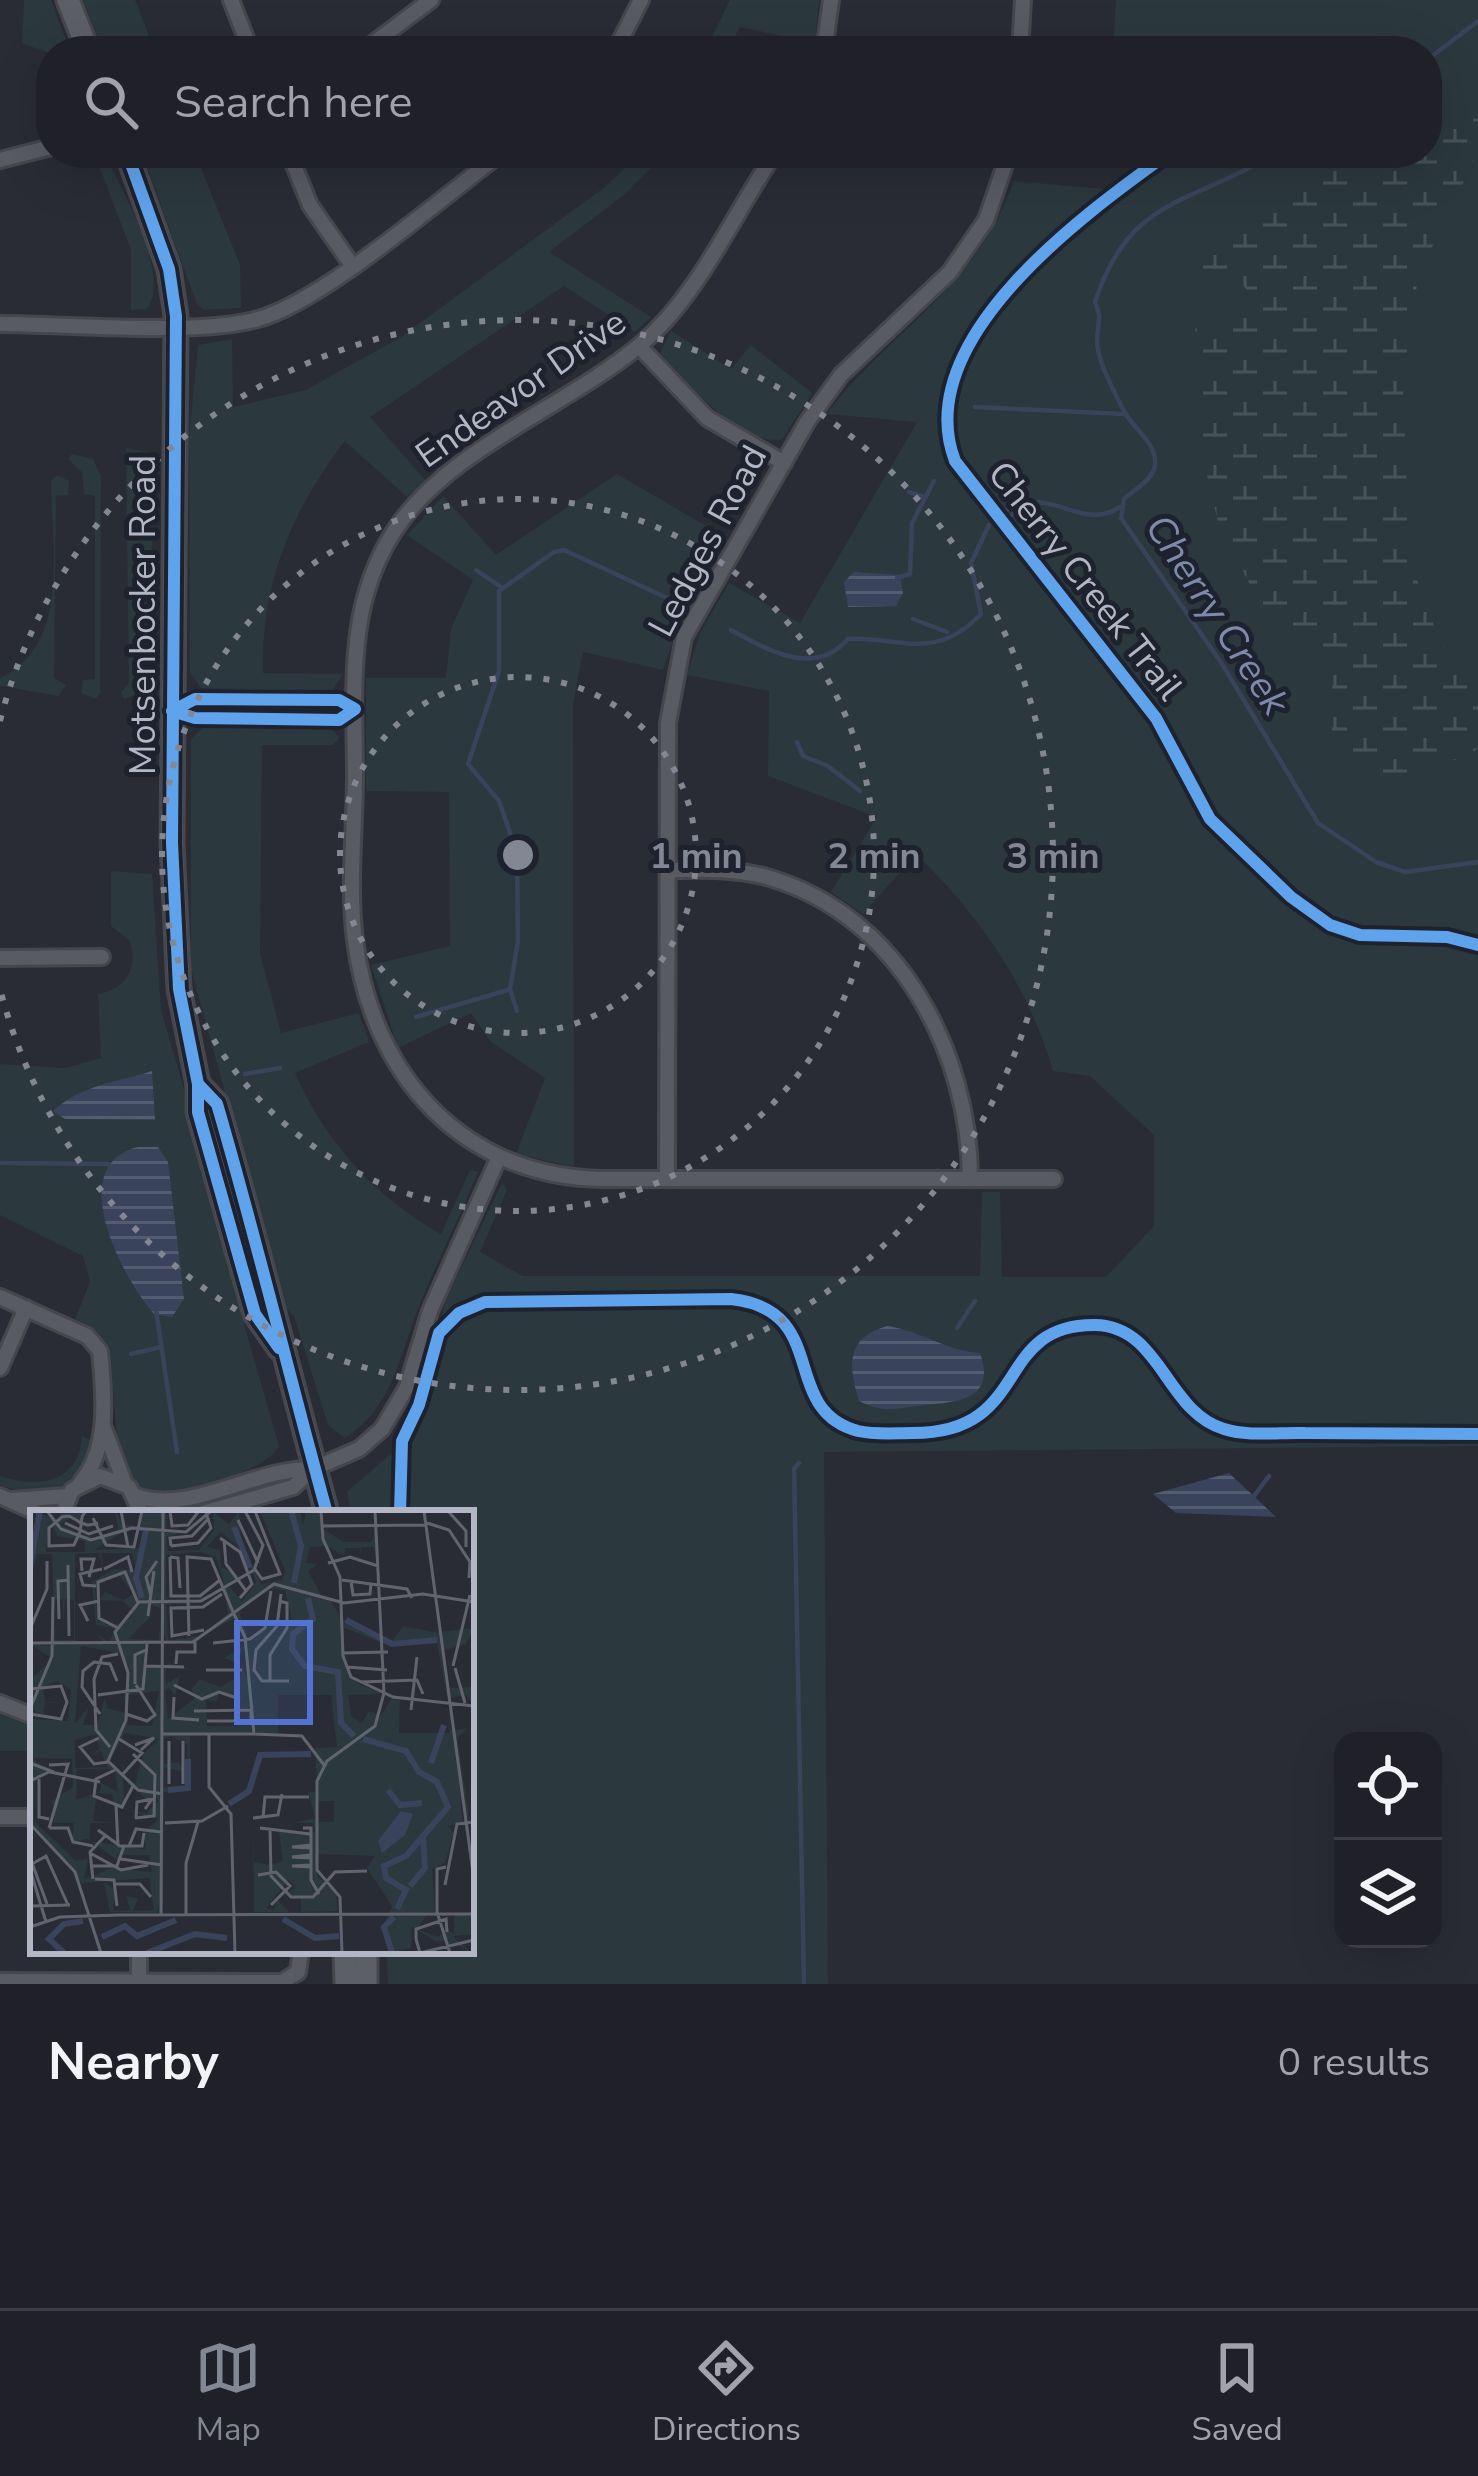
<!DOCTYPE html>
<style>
body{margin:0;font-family:"Nunito Sans",sans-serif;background:#2d2e34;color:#f1f3f6}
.controls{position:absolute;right:36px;bottom:36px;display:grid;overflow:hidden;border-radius:24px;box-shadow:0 12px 48px #0002}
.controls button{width:108px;height:108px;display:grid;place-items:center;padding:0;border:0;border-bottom:3px solid #3d3e45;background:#202128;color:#f1f3f6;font:60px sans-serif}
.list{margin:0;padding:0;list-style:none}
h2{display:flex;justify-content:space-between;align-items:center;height:156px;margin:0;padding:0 48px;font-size:51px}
h2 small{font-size:39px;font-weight:400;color:#a2a3a8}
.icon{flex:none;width:66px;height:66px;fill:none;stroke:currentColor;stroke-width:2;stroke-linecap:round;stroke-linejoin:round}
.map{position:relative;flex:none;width:1478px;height:1984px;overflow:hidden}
.search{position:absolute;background:#202128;box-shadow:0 12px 48px #0002;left:36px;right:36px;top:36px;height:132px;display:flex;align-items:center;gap:30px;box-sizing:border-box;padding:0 42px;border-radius:48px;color:#a2a3a8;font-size:45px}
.sheet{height:324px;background:#202128}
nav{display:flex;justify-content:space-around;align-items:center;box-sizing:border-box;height:168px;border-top:3px solid #3d3e45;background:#202128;font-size:33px;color:#a2a3a8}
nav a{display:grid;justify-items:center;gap:6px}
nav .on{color:#838693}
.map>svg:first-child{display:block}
.green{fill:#2b383d}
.wetland{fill:url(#wetland-marsh)}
.water{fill:url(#water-rules)}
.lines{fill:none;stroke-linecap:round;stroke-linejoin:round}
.stream{stroke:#3a435c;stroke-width:4.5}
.street-casing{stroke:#46474d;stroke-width:20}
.secondary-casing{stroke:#46474d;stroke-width:27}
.street{stroke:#595b62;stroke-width:14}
.secondary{stroke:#5d5f67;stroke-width:21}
.cycleway-casing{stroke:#1d222e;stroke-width:20}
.cycleway{stroke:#60a3ed;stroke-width:12}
.ring{fill:none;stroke:#838693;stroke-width:6;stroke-dasharray:6 12}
.labels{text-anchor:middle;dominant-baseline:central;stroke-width:10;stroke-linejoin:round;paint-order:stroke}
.street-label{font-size:36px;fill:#b3b7c5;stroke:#1d222e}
.water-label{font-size:39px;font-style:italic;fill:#7e8aaa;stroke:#1d222e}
.inset-river{fill:none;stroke:#3a435c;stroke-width:6}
.inset-road{fill:none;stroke:#61646f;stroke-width:3}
.view{fill:#5273d1;fill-opacity:0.15;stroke:#5273d1;stroke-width:6}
.inset-edge{fill:none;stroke:#b3b7c5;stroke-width:6}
.centre{fill:#838693;stroke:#1d222e;stroke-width:6}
.ring-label{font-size:36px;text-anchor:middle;font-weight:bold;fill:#838693;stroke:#1d222e;stroke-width:10;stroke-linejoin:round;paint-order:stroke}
</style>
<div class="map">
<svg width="1478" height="1984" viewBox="0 0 1478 1984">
<defs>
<pattern id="wetland-marsh" width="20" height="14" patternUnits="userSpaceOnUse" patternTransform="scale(3)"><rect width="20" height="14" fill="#2b383d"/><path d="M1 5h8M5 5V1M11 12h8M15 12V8" fill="none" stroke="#475358"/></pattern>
<pattern id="water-rules" width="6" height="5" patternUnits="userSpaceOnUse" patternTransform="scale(3)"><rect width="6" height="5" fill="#3a435c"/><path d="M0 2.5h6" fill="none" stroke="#545c72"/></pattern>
</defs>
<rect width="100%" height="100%" fill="#2a2c35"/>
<g class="green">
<path d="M 24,0 L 51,0 L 70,51 L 51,54 L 22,43 Z"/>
<path d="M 83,0 L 135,0 L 155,51 L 103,51 Z"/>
<path d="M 730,0 L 819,0 L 815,43 L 740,27 L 727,51 L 705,51 Z"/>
<path d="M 1116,0 L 1478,0 L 1478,1446 L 824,1452 L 828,1984 L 388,1984 L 387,1951 L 471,1951 L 471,1513 L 351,1513 L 347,1492 L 411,1436 L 422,1411 L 445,1301 L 502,1183 L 507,1190 L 480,1252 L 523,1276 L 980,1276 L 982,1192 L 1000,1192 L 1002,1277 L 1106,1277 L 1154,1226 L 1154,1135 L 1090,1076 L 1053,1071 C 1028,985 980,916 916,854 L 863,914 L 831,892 L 877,817 L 768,776 L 769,691 L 687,675 L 700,633 L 729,583 L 800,623 L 917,422 L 826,414 C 894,327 973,292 1014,181 L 1106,189 L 1148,161 L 1143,153 L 1427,153 L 1427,51 L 1113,51 Z"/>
<path d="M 86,153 L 103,153 C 119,182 174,280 146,309 L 131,310 L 131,250 L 96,158 Z"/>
<path d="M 142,153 L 195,153 L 240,265 L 241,308 L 204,310 L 197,304 Z"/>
<path d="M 626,153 L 666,153 L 624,195 L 549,252 L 651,317 L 635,332 L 564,286 L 370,417 L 425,480 L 407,497 L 345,441 C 291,512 261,583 263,673 L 343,674 L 332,691 L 201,688 L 190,672 L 189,437 L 198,345 L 232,339 L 233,407 L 306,390 L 401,337 L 606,186 L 632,161 Z"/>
<path d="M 671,331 L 731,369 L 751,345 L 812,393 L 782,439 C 744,449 682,379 660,353 Z"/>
<path d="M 126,448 L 156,454 L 146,682 L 136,695 L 124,699 L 121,692 L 129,683 Z"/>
<path d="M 72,454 L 93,459 L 101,476 L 100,693 L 96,699 L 81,693 L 83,680 L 95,679 L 95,496 L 84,494 L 82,472 L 68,459 Z"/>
<path d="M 617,474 L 727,538 L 677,629 L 663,670 L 583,652 L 573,704 L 574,1167 L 516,1154 L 545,1078 L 490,1041 L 471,1013 L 398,1048 L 371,965 L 450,946 L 449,792 L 366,791 L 366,678 L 446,678 L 451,629 L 473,580 L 407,535 L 443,496 L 496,555 Z"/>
<path d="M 57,475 L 69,481 L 68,495 L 56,496 L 54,678 L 66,685 L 58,696 L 0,686 L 0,678 C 72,644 51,547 51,481 Z"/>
<path d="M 205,726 L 328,728 L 340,737 L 333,745 L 262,745 L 260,953 L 281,1033 L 359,1013 L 369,1042 L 295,1073 C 327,1144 373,1195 441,1234 L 470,1170 L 478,1172 C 460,1216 439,1258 421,1301 C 400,1352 395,1406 345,1438 L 328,1425 L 294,1316 L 284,1306 L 191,969 L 191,739 Z"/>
<path d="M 111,871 L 152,874 L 161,1010 L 231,1251 L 245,1328 L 279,1446 C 264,1475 162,1503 133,1485 L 118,1454 L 110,1347 L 94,1329 L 75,1319 L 90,1282 L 83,1256 L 0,1215 L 0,1064 L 65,1068 L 101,1058 L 98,994 C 127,989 139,967 129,940 L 111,926 Z"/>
<path d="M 82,1436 L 92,1441 C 81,1489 46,1503 0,1485 L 0,1476 C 38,1489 79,1483 82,1436 Z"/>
<path d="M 0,1714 L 33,1727 L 33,1751 L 0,1751 Z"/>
</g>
<path class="wetland" d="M 1469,106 L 1478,113 L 1478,152 L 1418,276 L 1403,394 L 1410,561 L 1439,639 L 1478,699 L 1478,749 C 1435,773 1335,801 1331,721 C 1330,698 1336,678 1329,655 L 1267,618 L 1218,522 L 1203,458 L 1195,323 L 1248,304 L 1250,295 L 1244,286 L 1191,279 L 1185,264 L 1340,153 L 1427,153 L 1427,110 Z"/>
<g class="water">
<path d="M 854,572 L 900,575 L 903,593 L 896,606 L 848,607 L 844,582 Z"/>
<path d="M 152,1071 L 155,1120 L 65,1119 L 53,1111 C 83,1084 115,1083 152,1071 Z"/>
<path d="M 138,1147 L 158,1147 L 168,1162 L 184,1299 L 172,1317 L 154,1314 C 122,1278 63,1165 138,1147 Z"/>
<path d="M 887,1326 C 921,1331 947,1351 980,1353 C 997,1401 956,1402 924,1405 C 899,1408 883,1414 859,1401 C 848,1364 846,1338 887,1326 Z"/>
<path d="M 1229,1473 L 1276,1517 L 1176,1513 L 1153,1494 Z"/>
</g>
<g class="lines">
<g class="stream">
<path d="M 1427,60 L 1478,21"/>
<path d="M 1276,153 C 1190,206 1130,195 1095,302 C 1102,319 1098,322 1097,338 C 1096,359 1114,391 1123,409 C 1132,429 1157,441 1155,465 C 1154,479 1134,490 1124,499 L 1121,518 L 1222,664 L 1318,823 L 1376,862 L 1405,872 L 1478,862"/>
<path d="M 975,407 L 1124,414"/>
<path d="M 909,492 L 924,497"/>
<path d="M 1007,510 C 1053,484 1080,533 1120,507"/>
<path d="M 1012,515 L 1019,505"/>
<path d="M 476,570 L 501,587"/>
<path d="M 897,578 L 910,574 L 912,523 L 934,481"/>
<path d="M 913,619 L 947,632"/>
<path d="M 731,630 C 768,650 814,678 848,639 C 899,636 934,663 981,614 L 971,563 L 989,525"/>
<path d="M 797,742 L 803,756 L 828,766 L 860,791"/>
<path d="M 517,1011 L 510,989 L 518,941 L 517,853 L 499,801 L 468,764 L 499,671 L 499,591 L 554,552 L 564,550 L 667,598"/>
<path d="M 416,1017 L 508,990"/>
<path d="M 245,1074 L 280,1068"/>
<path d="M 0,1163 L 108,1164"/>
<path d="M 156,1310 L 177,1452"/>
<path d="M 957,1328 L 975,1301"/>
<path d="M 131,1354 L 161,1347"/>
<path d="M 799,1463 L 794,1469 L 804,1984"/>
<path d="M 1254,1496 L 1269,1476"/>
</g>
<g class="street-casing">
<g id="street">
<path d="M 231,0 L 251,51"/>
<path d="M 363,51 L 431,0"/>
<path d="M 615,51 L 641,0"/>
<path d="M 824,51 L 831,0"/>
<path d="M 1020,51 L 1023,0"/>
<path d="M 289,153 L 310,205 L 351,264"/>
<path d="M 775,153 C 733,215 698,297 640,345 C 566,407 448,449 395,530 C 345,605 355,691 355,776 C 355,830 348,886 355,940 C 372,1075 462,1177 603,1179 L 1054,1179"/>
<path d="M 0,160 L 51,147"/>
<path d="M 0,324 C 68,324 198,336 258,319 C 324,301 442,197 502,153"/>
<path d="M 639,346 L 707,418 L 784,463"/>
<path d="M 172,711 L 195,699 L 339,700 L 355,709"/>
<path d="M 173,711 L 195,718 L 339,720 L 355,709"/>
<path d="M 669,870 C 704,870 737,868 770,878 C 899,916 970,1053 970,1179"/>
<path d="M 0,958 L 102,957"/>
<path d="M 667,1179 L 668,723 L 684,637 L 807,422 L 841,375 L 950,272 L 986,220 L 1009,153"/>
<path d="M 0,1297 L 87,1336 L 100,1351 C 104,1393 110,1448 81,1482"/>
<path d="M 0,1368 L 26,1308"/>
<path d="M 103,1426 L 125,1484"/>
<path d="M 0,1496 L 37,1513"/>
<path d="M 136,1496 C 191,1515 256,1467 313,1469"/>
<path d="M 12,1500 L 68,1496"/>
<path d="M 63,1513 L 72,1490 L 100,1476 L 129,1487 L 141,1513"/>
<path d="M 203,1513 L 293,1487 L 313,1469 L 359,1449 L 382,1429 L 407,1387 L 430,1311 L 498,1159"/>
<path d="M 0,1703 L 33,1716"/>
<path d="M 0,1817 L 33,1817"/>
<path d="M 139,1951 L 139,1981"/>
<path d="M 0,1981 L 282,1982 L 298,1972 L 301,1951"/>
</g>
</g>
<g class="secondary-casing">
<g id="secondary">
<path d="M 68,0 L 88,51"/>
<path d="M 127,153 L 169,269 L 176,316 L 172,843 L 179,989 L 198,1084 L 198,1112 L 255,1314 L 279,1348"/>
<path d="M 198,1084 L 217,1104 C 257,1240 289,1376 327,1513"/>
<path d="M 345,1951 L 346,1984"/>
<path d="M 366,1951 L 366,1984"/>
</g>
</g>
<use href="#street" class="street"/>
<use href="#secondary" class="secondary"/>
<g class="cycleway-casing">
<g id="cycleway">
<path d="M 127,153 L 169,269 L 176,316 L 172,843 L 179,989 L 198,1084 L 198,1112 L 255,1314 L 279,1348"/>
<path d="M 1169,153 C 1084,214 909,340 955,461 L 1156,718 L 1210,819 L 1291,897 L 1330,925 L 1360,935 L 1447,937 L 1478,945"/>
<path d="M 195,699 L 339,700 L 355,709 L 339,720 L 195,718 L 172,711 Z"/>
<path d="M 198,1084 L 217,1104 C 257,1240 289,1376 327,1513"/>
<path d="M 400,1513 L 402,1441 L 419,1405 L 439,1333 L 459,1313 L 485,1302 L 731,1299 C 832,1310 778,1410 858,1431 C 876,1435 895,1433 913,1433 C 1033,1433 992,1324 1095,1325 C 1161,1326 1166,1412 1224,1429 C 1249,1437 1280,1432 1305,1433 C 1363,1433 1420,1434 1478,1434"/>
</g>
</g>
<use href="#cycleway" class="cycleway"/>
</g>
<g class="ring">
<circle cx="518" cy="855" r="178"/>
<circle cx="518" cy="855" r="356"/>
<path d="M0 721A535 535 0 1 1 0 989"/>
</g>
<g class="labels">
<g class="street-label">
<text transform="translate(521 389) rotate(-35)">Endeavor Drive</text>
<text transform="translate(708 541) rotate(-62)">Ledges Road</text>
<text transform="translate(1085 581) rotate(52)">Cherry Creek Trail</text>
<text transform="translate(143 615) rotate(-90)">Motsenbocker Road</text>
</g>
<g class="water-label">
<text transform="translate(1217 615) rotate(57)">Cherry Creek</text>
</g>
</g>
<g transform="translate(30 1510)">
<rect width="444" height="444" fill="#2a2c35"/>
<path d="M 0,1 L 29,10 L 31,1 L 51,1 L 51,11 L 36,2 L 41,8 L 30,15 L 63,28 L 88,19 L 85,1 L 94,15 L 111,16 L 113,1 L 136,1 L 137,19 L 149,24 L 136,27 L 138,41 L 169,40 L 184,20 L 183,2 L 199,14 L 209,1 L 211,33 L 231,74 L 252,70 L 255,60 L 230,1 L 270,1 L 273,16 L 276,1 L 292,1 L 291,18 L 314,32 L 341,32 L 346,20 L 347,53 L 344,37 L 331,37 L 331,48 L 330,38 L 315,38 L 314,46 L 299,37 L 304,49 L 296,36 L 280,37 L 276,53 L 288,54 L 278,61 L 291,85 L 309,92 L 301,91 L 311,108 L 355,127 L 356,135 L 313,117 L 316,157 L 329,174 L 352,184 L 318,185 L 321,206 L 332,213 L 339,201 L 348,204 L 340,222 L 362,188 L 370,190 L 369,223 L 420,223 L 417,193 L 421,220 L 437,219 L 427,228 L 440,312 L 430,286 L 433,312 L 418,316 L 424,322 L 415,353 L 402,359 L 405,402 L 382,403 L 397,404 L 387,419 L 408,427 L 415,422 L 409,416 L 424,424 L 424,405 L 444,405 L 444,424 L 423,426 L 440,442 L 422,432 L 419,443 L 418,430 L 407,432 L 382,417 L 381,438 L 360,443 L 353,416 L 362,396 L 337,358 L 345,346 L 287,344 L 288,367 L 306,382 L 308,401 L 271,402 L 271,389 L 254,384 L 265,378 L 259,369 L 236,398 L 244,400 L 247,389 L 259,402 L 224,402 L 223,313 L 224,352 L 240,355 L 253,351 L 249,322 L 285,322 L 283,313 L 262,313 L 285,308 L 278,282 L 286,282 L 287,312 L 304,312 L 304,291 L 288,291 L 285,238 L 307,237 L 301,185 L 248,185 L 248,223 L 226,223 L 225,216 L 222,223 L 160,224 L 160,281 L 134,282 L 133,402 L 130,386 L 128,403 L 80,402 L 74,372 L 86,380 L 83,401 L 100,400 L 96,386 L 108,388 L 103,401 L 124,400 L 119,368 L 52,373 L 0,312 L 0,170 L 23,149 L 0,134 L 24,136 L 24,118 L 25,118 L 25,130 L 44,130 L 44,90 L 35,89 L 33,117 L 33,89 L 24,90 L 24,107 L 22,44 L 7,44 L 0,76 L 7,6 ZM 20,10 L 27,26 L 55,31 L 55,42 L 16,42 ZM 96,20 L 114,21 L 111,38 L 64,40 ZM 191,22 L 214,41 L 226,72 L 212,92 L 199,76 L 207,65 L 191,57 L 190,40 L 176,37 ZM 170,42 L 186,47 L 195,76 L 159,94 L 194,79 L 198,103 L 171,126 L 138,130 L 136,95 L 158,94 L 158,90 L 136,89 L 136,45 ZM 69,43 L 73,59 L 72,43 L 102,43 L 106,60 L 84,59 L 62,72 L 66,115 L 84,118 L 80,132 L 67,125 L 73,132 L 45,131 L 45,44 ZM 87,62 L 104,84 L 93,90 L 75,82 L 69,90 L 93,91 L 102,100 L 93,113 L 76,115 L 67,106 L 65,76 ZM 236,78 L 255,80 L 262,110 L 243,111 L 219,133 L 209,101 ZM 120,94 L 131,99 L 129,130 L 98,129 L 120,107 ZM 205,108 L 216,135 L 194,148 L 205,152 L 216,137 L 217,168 L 212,156 L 211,165 L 190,177 L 170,169 L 161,179 L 166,187 L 138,209 L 135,182 L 139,177 L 145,186 L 150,165 L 136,174 L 136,156 L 164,160 L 138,153 L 135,157 L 133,178 L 131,155 L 114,157 L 114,133 L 131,133 L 133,121 L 137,133 L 164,131 ZM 51,136 L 89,143 L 98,161 L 94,187 L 98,203 L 97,185 L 129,181 L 122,216 L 97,215 L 98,204 L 77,198 L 75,188 L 67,215 L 53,215 L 59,196 L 45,214 ZM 27,171 L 41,180 L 38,211 L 3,209 L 4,200 L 13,206 L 15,193 L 37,193 L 15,192 L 13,177 ZM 189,181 L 208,188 L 209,198 L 202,200 L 223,197 L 222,215 L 177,216 L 176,190 L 187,191 ZM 95,223 L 129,229 L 113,244 L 105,274 L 79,252 ZM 67,224 L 69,239 L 60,246 L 71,241 L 77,257 L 45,258 L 45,230 ZM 141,226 L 158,235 L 154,279 L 134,277 L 134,258 L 153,261 L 149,252 L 134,254 L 134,229 ZM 2,248 L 42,249 L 43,277 L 22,291 L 24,313 L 44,313 L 42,332 L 58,329 L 90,352 L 92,345 L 119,345 L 122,362 L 83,358 L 54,369 L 58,349 L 46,351 L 4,311 L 5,272 L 20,262 ZM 47,259 L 85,259 L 88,282 L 71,273 L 71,281 L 46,290 ZM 93,267 L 122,295 L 125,286 L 129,291 L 116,303 L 97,300 L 129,309 L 114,321 L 116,340 L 60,331 L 60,313 L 83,313 L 63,311 L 67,283 L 82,284 L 85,298 L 95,299 ZM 404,87 L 409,122 L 444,118 L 436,134 L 412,141 L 416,178 L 442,177 L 444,195 L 436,185 L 417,188 L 407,133 L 359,136 L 373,116 L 409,123 Z" fill="#2b383d" fill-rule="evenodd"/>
<path d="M 371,301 L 383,304 L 375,325 L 352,343 L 348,331 Z" fill="#3a435c"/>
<path class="inset-river" d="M 261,1 L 271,36 L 264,73M 204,17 L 220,58M 0,54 L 10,1M 112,88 L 106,68 L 116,20M 278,88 L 283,109 L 263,124 L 262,139 L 275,156 L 308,162 L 311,213 L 324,226M 316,110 L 362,134 L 407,130M 333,229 L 376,241 L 389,262 L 407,272 L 418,297 L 376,346 L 354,356 L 356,368 L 376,380 L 367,399M 401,253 L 414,215M 138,280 L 158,278 L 158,249M 358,280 L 370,295 L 392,293M 199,294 L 219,281 L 230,245 L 281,244M 380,376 L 395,358 L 393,327M 253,409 L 285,428 L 309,426M 72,427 L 95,416 L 107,426 L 146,410M 34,443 L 19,429 L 34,414 L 53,411M 117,443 L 165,424 L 197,428M 362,443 L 354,417 L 364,407"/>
<path class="inset-road" d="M 17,1 L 31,19 L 61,30 L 102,18 L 156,22 L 181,1M 56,1 L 53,5 L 52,7 L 52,8 L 51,13 L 51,16 L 50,20 L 50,22 L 44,35 L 19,36 L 19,18 L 32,7 L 39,6 L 48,11 L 49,12 L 51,13 L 52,13 L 57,15 L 59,15 L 68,13M 91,1 L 98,37M 140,1 L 142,16 L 158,15 L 169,1M 291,1 L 293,29 L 310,67 L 313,146 L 321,167 L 363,187 L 444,196M 345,1 L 354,183M 394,1 L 444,370M 418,1 L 436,21 L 436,37M 63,8 L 76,35 L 104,37 L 112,1M 208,10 L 228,53M 35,13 L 59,24 L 83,16M 397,13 L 419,20 L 440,52 L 439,68M 292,16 L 395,15M 190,28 L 210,42 L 222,74 L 210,88M 194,30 L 196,54 L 217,82M 141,36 L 168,33 L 181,18 L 176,3M 141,36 L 140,28 L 162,26 L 179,8M 140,47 L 141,86 L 170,86 L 190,70M 140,47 L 148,48 L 150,78M 298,53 L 320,47 L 348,56M 38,55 L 39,126M 74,59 L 98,47 L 102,62M 225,59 L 232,69 L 250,64 L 225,1M 52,61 L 51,49 L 64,49 L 59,67M 312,70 L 377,79 L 382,88M 321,71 L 323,85 L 340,84 L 341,74M 66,76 L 53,75 L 50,64 L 72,59M 251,84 L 247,116 L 226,140 L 224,160 L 232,171 L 259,171M 121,86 L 116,67 L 127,51M 203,102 L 215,127 L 224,224 L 272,226 L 294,255M 118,106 L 124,61M 29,109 L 28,71 L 39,70M 58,111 L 50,95 L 69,91M 88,118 L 69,108 L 68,72 L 95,62 L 108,93M 0,119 L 17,79 L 17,51M 174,120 L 142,126 L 141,98 L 173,97 L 192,84M 159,126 L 157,47 L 181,49 L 203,102M 0,133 L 163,132 L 244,74 L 314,93 L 393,84 L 444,92M 183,133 L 220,129 L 235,118 L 241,81M 312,143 L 358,142M 146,154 L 147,142 L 165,142 L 165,132M 115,156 L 154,157M 423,156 L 440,85M 317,157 L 357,160M 425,158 L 435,193M 176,160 L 212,160M 240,171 L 240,145 L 257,118 L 257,93 L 249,91M 331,172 L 387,170 L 393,184M 105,174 L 105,145 L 116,140M 144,175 L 172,189 L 189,182 L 210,189M 0,179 L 31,176 L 37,192 L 31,209 L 0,204M 68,185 L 113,179 L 117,134M 144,187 L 143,208 L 169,210M 0,199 L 22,146 L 23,87M 381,200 L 387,147M 164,201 L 221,200 L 221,211 L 177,211M 70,204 L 52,177 L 53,161 L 64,152 L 80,154 L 87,171M 96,204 L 117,211 L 125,205 L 106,175M 131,224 L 224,224M 179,224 L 179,277 L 201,304 L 205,443M 69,228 L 50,237 L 64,254 L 78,252M 89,229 L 112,243 L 93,264M 105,235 L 124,228 L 111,240M 80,237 L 66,220 L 64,169 L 72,147 L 88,144M 103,244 L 125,265 L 124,306 L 105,308M 0,253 L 21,261 L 0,271M 19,255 L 38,254 L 19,318M 85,260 L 66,269 L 64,286 L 92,297 L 103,276M 20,262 L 70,272M 9,269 L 9,307 L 19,309M 139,274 L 139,231M 153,274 L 153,231M 133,284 L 108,280 L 78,251 L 96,210 L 98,163 L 85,122 L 109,92 L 171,91 L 224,60 L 233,35 L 215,1M 86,295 L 88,336M 0,301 L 1,263M 106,308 L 107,292 L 122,289 L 115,299M 223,308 L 248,305 L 252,284M 233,308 L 235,287 L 279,287M 135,313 L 172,311 L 198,296M 0,314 L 45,362 L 71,443M 19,318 L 38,318 L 43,332 L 63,336M 230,318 L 280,324M 240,318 L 241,366 L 261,387 L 283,387 L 305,362 L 337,361M 273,318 L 281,318 L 281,370 L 289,384M 68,320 L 90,336 L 112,336 L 114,323M 281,335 L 262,337 L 281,338M 99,336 L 106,319 L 131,322M 60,343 L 91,360 L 118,355M 281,345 L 262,347 L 281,348M 91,349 L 132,355M 2,353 L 17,394M 0,355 L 16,346 L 38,395M 281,355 L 262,356 L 281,357M 60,356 L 87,356 L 94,336M 416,357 L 407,359 L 407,402 L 420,443M 0,359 L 16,412M 228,365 L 246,362 L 260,376 L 241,395M 63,369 L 60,342 L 76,325M 65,369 L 84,370 L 87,396M 86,374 L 110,374 L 121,387M 415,375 L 427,314 L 444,312M 0,396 L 40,395M 156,405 L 156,353 L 168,312M 131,406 L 133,1M 0,417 L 30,407 L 88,405 L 444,404M 386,429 L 390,443 L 444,430M 386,429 L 386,419 L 416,409 L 417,422M 312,443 L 310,387 L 287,360 L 287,271 L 297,251 L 345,216 L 354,183"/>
<path class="view" d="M 207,113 L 280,113 L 280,212 L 207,212 Z"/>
<rect width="444" height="444" class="inset-edge"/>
</g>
<circle cx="518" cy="855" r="18" class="centre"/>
<g class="ring-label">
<text x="696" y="868">1 min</text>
<text x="874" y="868">2 min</text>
<text x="1053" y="868">3 min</text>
</g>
</svg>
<div class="controls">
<button><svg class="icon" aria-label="locate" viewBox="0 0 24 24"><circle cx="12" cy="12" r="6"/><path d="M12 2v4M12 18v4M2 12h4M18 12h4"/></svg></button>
<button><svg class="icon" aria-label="layers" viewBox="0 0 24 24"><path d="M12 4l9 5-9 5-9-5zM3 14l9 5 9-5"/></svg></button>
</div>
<div class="search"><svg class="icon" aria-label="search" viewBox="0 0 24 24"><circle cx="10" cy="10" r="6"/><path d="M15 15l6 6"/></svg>Search here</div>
</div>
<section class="sheet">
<h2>Nearby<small>0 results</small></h2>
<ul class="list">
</ul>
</section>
<nav>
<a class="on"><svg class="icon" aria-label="map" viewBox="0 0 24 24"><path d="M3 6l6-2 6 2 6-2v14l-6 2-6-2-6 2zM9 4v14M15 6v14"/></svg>Map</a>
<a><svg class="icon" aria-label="directions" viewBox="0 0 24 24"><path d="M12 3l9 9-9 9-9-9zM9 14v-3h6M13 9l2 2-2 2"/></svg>Directions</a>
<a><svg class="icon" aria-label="saved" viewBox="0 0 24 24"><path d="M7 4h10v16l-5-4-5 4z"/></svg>Saved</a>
</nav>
